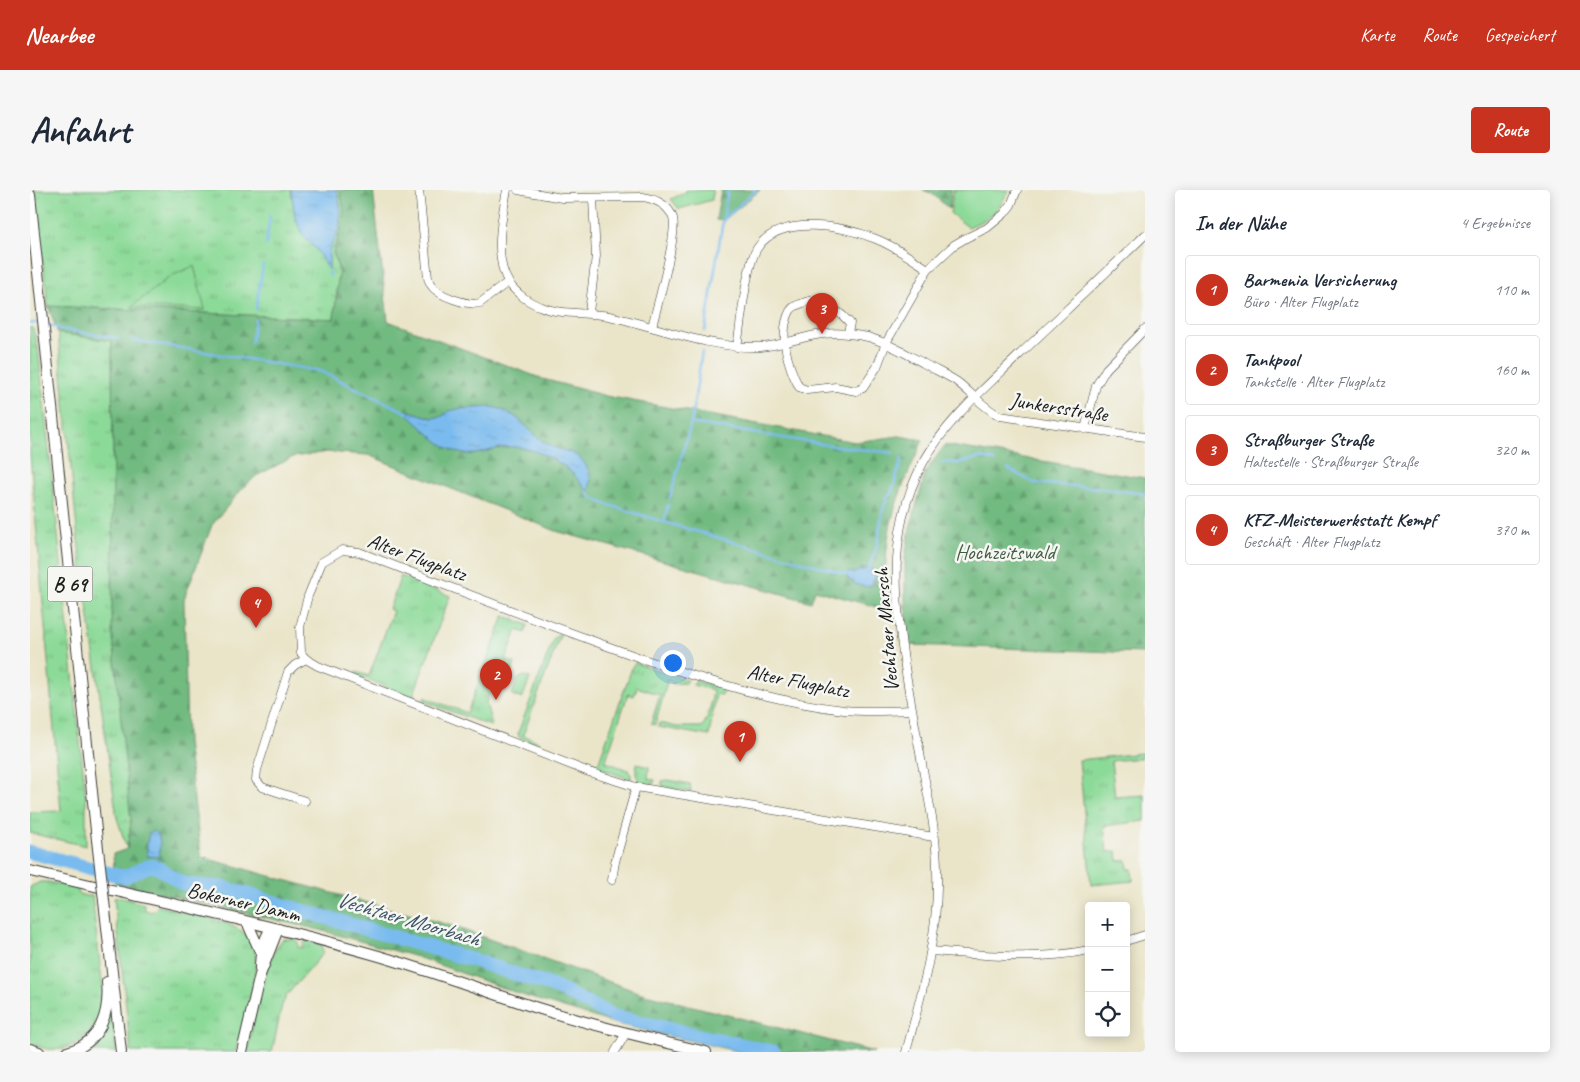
<!DOCTYPE html>
<html lang="de">
<meta charset="utf-8">
<style>
body{margin:0;font-family:Caveat,sans-serif;background:#f6f6f7;color:#1f2937}
.controls{position:absolute;right:15px;bottom:15px;display:grid;overflow:hidden;border-radius:5px;box-shadow:0 2px 12px #0003}
.controls button{width:45px;height:45px;display:grid;place-items:center;padding:0;border:0;border-bottom:1px solid #e0e1e3;background:#fff;color:#1f2937;font:25px sans-serif}
.you{position:absolute;left:642px;top:472px;width:18px;height:18px;margin:-12px;border:4px solid #fff;border-radius:50%;background:#1a73e8;box-shadow:0 0 0 8px #1a73e833}
.badge{display:grid;place-items:center;width:32px;height:32px;border-radius:50%;background:#c8321e;color:#fff;font-size:16px;font-weight:700}
.pin{position:absolute;translate:-50% -41px;filter:drop-shadow(0 1px 2px #0008)}
.pin::after{content:'';position:absolute;top:26px;width:18px;height:15px;background:inherit;clip-path:polygon(0 0,100% 0,50% 100%)}
.list{margin:0;padding:0;list-style:none}
h2{display:flex;justify-content:space-between;align-items:center;height:65px;margin:0;padding:0 20px;font-size:21px}
h2 small{font-size:16px;font-weight:400;color:#747a83}
.list li{display:grid;grid-template-columns:32px 1fr auto;gap:15px;align-items:center;box-sizing:border-box;height:70px;margin:0 10px 10px;padding:0 10px;border:1px solid #e0e1e3;border-radius:5px}
.list b{display:block;font-size:19px;white-space:nowrap}
.list p{margin:0;font-size:16px;white-space:nowrap;color:#747a83}
.list em{font-size:16px;font-style:normal;color:#747a83}
.icon{flex:none;width:28px;height:28px;fill:none;stroke:currentColor;stroke-width:2;stroke-linecap:round;stroke-linejoin:round}
.map{position:relative;flex:none;width:1115px;height:862px;overflow:hidden;border-radius:5px}
header{display:flex;align-items:center;gap:30px;box-sizing:border-box;height:70px;padding:0 25px;background:#c8321e;color:#fff}
header strong{font-size:24px}
nav{display:flex;gap:28px;margin-inline-start:auto;font-size:18px}
.intro{display:flex;align-items:center;justify-content:space-between;box-sizing:border-box;height:120px;padding:0 30px}
h1{margin:0;font-size:35px}
.button{padding:12px 22px;border-radius:5px;background:#c8321e;color:#fff;font-size:18px;font-weight:700}
main{display:flex;gap:30px;padding:0 30px}
aside{flex:1;background:#fff;border-radius:5px;box-shadow:0 2px 12px #0003}
.map>svg:first-child{display:block}
.grass{fill:url(#grass-tufts);stroke:#547b5a}
.forest{fill:url(#forest-firs);stroke:#466b4e}
.park{fill:#8cda98;stroke:#547b5a}
.water{fill:url(#water-ripples);stroke:#4b6c86}
.lines{fill:none;stroke-linecap:round;stroke-linejoin:round}
.stream{stroke:#7abbef;stroke-width:2.5}
.river{stroke:#7abbef;stroke-width:14}
.minor-casing{stroke:#3b3a36;stroke-width:9}
.major-casing{stroke:#3b3a36;stroke-width:12}
.minor{stroke:#fff;stroke-width:8}
.major{stroke:#fff;stroke-width:10}
.major-bridge-casing{stroke:#3b3a36;stroke-width:12;stroke-linecap:butt}
.major-bridge{stroke:#fff;stroke-width:10}
.labels{text-anchor:middle;dominant-baseline:central;stroke-width:5;stroke-linejoin:round;paint-order:stroke}
.shield{fill:#f6f6f2;stroke:#5d5d5c;stroke-width:1}
.shield-label{font-size:20px;font-weight:bold;fill:#1c1c1c}
.street-label{font-size:21px;fill:#1c1c1c;stroke:#f6f6f2}
.park-label{font-size:21px;fill:#435e47;stroke:#f6f6f2}
.water-label{font-size:22px;font-style:italic;fill:#3d5466;stroke:#f6f6f2}
</style>
<header>
<strong>Nearbee</strong>
<nav><a>Karte</a><a>Route</a><a>Gespeichert</a></nav>
</header>
<div class="intro"><h1>Anfahrt</h1><a class="button">Route</a></div>
<main>
<div class="map">
<svg width="1115" height="862" viewBox="0 0 1115 862">
<defs>
<pattern id="grass-tufts" width="24" height="20" patternUnits="userSpaceOnUse" patternTransform="scale(1.25)"><rect width="24" height="20" fill="#8cda98"/><path d="M3 7l-1-3M5 7V3M7 7l1-3M15 17l-1-3M17 17v-4M19 17l1-3" fill="none" stroke="#78ba82"/></pattern>
<pattern id="forest-firs" width="22" height="20" patternUnits="userSpaceOnUse" patternTransform="scale(1.25)"><rect width="22" height="20" fill="#71ba80"/><path d="M5 1l3.5 6h-7zM16 11l3.5 6h-7z" fill="#619f6e"/></pattern>
<pattern id="water-ripples" width="26" height="14" patternUnits="userSpaceOnUse" patternTransform="scale(1.25)"><rect width="26" height="14" fill="#7abbef"/><path d="M2 4q2-2 4 0t4 0M15 11q2-2 4 0t4 0" fill="none" stroke="#69a0cc"/></pattern>
</defs>
<rect width="100%" height="100%" fill="#f6f6f2"/>
<filter id="ink" filterUnits="userSpaceOnUse"><feTurbulence type="fractalNoise" baseFrequency=".02" numOctaves="2"/><feDisplacementMap in="SourceGraphic" scale="10" xChannelSelector="R" yChannelSelector="G"/><feConvolveMatrix kernelMatrix="1 2 1 2 8 2 1 2 1" color-interpolation-filters="sRGB"/></filter>
<filter id="wash" filterUnits="userSpaceOnUse"><feTurbulence type="fractalNoise" baseFrequency=".0096" numOctaves="4" result="noise"/><feDisplacementMap in="SourceGraphic" scale="20" xChannelSelector="R" yChannelSelector="G"/><feGaussianBlur stdDeviation="1.12" result="paint"/><feColorMatrix in="noise" values="0 0 0 0 0 0 0 0 0 0 0 0 0 0 0 0 0 1.4 0 .05"/><feComposite in="paint" operator="in"/></filter>
<g filter="url(#wash)">
<rect width="100%" height="100%" fill="#eae5c9"/>
<g class="grass">
<path d="M 5,0 L 310,0 L 314,20 L 311,40 L 303,62 L 309,81 L 304,129 L 18,116 Z"/>
<path d="M 0,137 L 3,138 L 8,157 L 56,608 L 56,656 L 0,643 L 0,622 L 31,621 L 0,264 Z"/>
<path d="M 28,143 L 82,151 L 83,279 L 101,632 L 97,659 L 87,628 L 48,350 Z"/>
<path d="M 371,386 L 420,406 L 384,503 L 384,506 L 382,507 L 326,485 L 326,482 L 339,486 L 363,421 L 359,419 Z"/>
<path d="M 474,426 L 498,435 L 495,443 L 487,440 L 476,470 L 485,473 L 481,486 L 462,497 L 456,513 L 462,535 L 461,536 L 396,512 L 393,507 L 437,523 Z"/>
<path d="M 531,443 L 493,545 L 509,552 L 508,555 L 489,547 L 488,543 L 524,448 Z"/>
<path d="M 606,473 L 657,490 L 655,493 L 642,494 L 638,489 L 625,535 L 621,534 L 630,505 L 607,497 L 604,506 L 598,504 L 576,570 L 576,572 L 598,580 L 601,585 L 601,589 L 599,589 L 551,571 L 550,568 L 568,574 L 603,475 Z"/>
<path d="M 494,486 L 500,488 L 492,509 L 482,505 L 488,489 Z"/>
<path d="M 666,491 L 693,498 L 692,505 L 686,504 L 679,546 L 628,537 L 629,533 L 647,537 L 672,537 C 680,526 681,513 683,500 L 663,495 Z"/>
<path d="M 1112,563 L 1112,568 L 1081,571 L 1085,607 L 1115,605 L 1115,631 L 1074,636 L 1077,662 L 1087,661 L 1088,671 L 1097,670 L 1098,679 L 1102,679 L 1103,691 L 1061,695 L 1049,570 Z"/>
<path d="M 606,574 L 619,577 L 618,589 L 625,590 L 623,595 L 610,592 L 606,585 Z"/>
<path d="M 638,590 L 660,594 L 661,602 L 632,596 L 632,591 Z"/>
<path d="M 10,692 L 19,692 L 47,698 L 49,704 L 56,706 L 62,706 L 74,809 L 69,830 L 54,848 L 45,854 L 33,859 L 17,859 L 0,854 L 0,697 Z"/>
<path d="M 89,707 L 114,714 L 115,720 L 122,722 L 128,716 C 149,721 201,730 215,744 C 218,747 223,752 224,757 C 231,779 212,838 205,862 L 101,862 L 84,708 Z"/>
<path d="M 253,749 L 265,749 L 268,752 L 268,757 L 272,758 L 274,752 L 278,751 L 292,755 L 293,763 L 257,805 L 252,815 L 242,862 L 217,862 C 223,835 235,767 253,749 Z"/>
<path d="M 80,821 L 82,821 L 86,862 L 49,862 Z"/>
</g>
<g class="forest">
<path d="M 310,0 L 343,0 L 358,131 L 513,189 L 576,206 L 825,252 L 869,246 L 893,250 C 882,275 870,299 863,325 C 855,352 854,392 857,420 L 785,400 L 781,412 L 526,341 L 338,265 L 297,262 L 263,267 L 226,286 L 211,300 L 182,335 L 154,409 L 157,552 L 171,667 L 422,736 L 611,803 L 844,862 L 711,862 L 583,833 L 498,807 L 387,767 L 290,740 L 85,693 L 83,664 L 97,659 L 101,632 L 82,438 L 83,279 L 82,151 L 28,143 L 18,116 L 304,129 L 309,81 L 303,62 L 311,40 L 314,20 Z"/>
<path d="M 691,0 L 730,0 L 694,30 L 686,30 Z"/>
<path d="M 893,0 L 922,0 L 919,19 L 903,4 Z"/>
<path d="M 915,255 L 1115,288 L 1115,463 L 879,455 L 875,415 L 875,369 L 880,338 L 896,281 Z"/>
</g>
<g class="park">
<path d="M 656,0 L 683,0 L 682,10 L 649,19 L 641,9 L 656,2 Z"/>
<path d="M 924,0 L 979,0 C 967,22 962,28 938,37 L 920,23 Z"/>
<path d="M 164,76 L 175,120 L 101,117 L 141,86 Z"/>
</g>
<g class="water">
<path d="M 261,0 L 307,0 L 311,20 L 309,39 L 299,61 L 299,81 L 287,61 L 272,44 L 265,27 Z"/>
<path d="M 461,217 C 490,221 496,242 519,255 C 529,261 543,260 551,269 C 560,279 563,290 558,302 C 552,296 549,289 543,284 C 529,269 497,255 477,257 C 463,258 449,266 435,264 C 413,261 394,238 378,225 L 380,221 L 402,228 L 411,227 L 419,221 L 428,219 Z"/>
<path d="M 836,378 L 841,379 L 846,386 L 841,396 C 831,398 825,394 817,388 L 818,382 L 824,383 Z"/>
<path d="M 123,641 C 133,645 129,658 129,667 L 117,666 L 117,652 L 119,643 Z"/>
</g>
<g class="lines">
<g class="stream">
<path d="M 693,30 L 698,0"/>
<path d="M 236,55 L 240,25"/>
<path d="M 299,81 L 300,86"/>
<path d="M 226,119 L 233,75"/>
<path d="M 0,133 L 11,133"/>
<path d="M 17,134 L 31,139 L 88,148"/>
<path d="M 675,141 L 693,30 L 726,0"/>
<path d="M 102,150 L 290,181 L 378,223"/>
<path d="M 221,153 L 225,130"/>
<path d="M 661,233 L 798,255 L 863,263"/>
<path d="M 912,272 C 917,272 923,273 928,273 C 945,271 944,264 964,271"/>
<path d="M 978,279 L 1004,293 L 1071,298 L 1115,304"/>
<path d="M 558,302 L 561,307 L 570,312 L 634,332 L 819,385"/>
<path d="M 640,308 L 661,233 L 672,162"/>
<path d="M 634,332 L 638,315"/>
<path d="M 837,380 C 842,371 846,361 848,350 C 851,334 851,314 862,301 L 872,268"/>
</g>
<path class="river" d="M 0,662 L 94,687 C 101,685 116,675 122,676 C 130,676 143,689 152,693 C 165,697 182,696 195,698 L 446,771 L 525,797 L 583,826 L 744,862"/>
</g>
</g>
<g filter="url(#ink)">
<g class="lines">
<g class="minor-casing">
<g id="minor">
<path d="M 389,0 L 398,88 C 398,89 401,95 401,95 C 408,106 438,116 450,113 L 478,92"/>
<path d="M 477,0 C 472,26 463,69 479,93 C 486,103 499,113 512,117 C 531,125 557,122 579,126 C 629,137 679,159 730,157 C 752,156 772,146 793,144 C 808,142 823,144 838,147 C 858,153 875,163 893,173 C 903,179 915,184 926,191 C 941,202 953,218 970,226 L 1115,247"/>
<path d="M 488,0 L 532,8 L 613,7 C 625,9 638,14 643,28 C 648,44 627,116 622,137"/>
<path d="M 559,122 L 566,66 L 563,9"/>
<path d="M 818,143 L 820,133 C 813,125 795,110 784,110 C 781,110 776,112 773,113 C 767,115 763,116 760,121 C 748,144 758,176 769,197 L 777,200 L 806,197 L 826,201 L 833,198 L 847,177 L 856,153 L 898,79 L 924,55 L 936,48 L 957,38 L 974,24 L 981,15 L 987,0"/>
<path d="M 707,157 C 711,134 716,73 728,57 C 751,24 814,36 846,49 C 864,56 881,68 898,79"/>
<path d="M 1055,239 L 1066,196 L 1076,179 L 1115,139"/>
<path d="M 881,520 C 859,521 836,522 814,520 C 730,510 645,481 566,452 C 487,423 408,393 329,362 L 312,360 L 292,372 L 278,406 L 270,437 L 271,463 L 276,469 L 288,476 L 559,582 L 606,597 L 904,647"/>
<path d="M 275,611 L 232,597 L 226,590 L 227,580 L 258,482 L 265,475 L 276,469"/>
<path d="M 582,690 L 585,672 L 606,597"/>
<path d="M 1096,751 L 1115,745"/>
<path d="M 901,761 C 953,765 1007,771 1059,760"/>
<path d="M 585,862 L 596,843"/>
<path d="M 876,862 C 892,803 909,743 907,681 C 907,648 900,616 894,585 C 887,547 880,509 874,471 C 864,402 859,336 893,273 C 916,231 954,199 988,166 C 1030,126 1073,86 1115,45"/>
</g>
</g>
<g class="major-casing">
<g id="major">
<path d="M 0,5 L 67,650"/>
<path d="M 0,681 C 114,708 229,732 342,764 C 391,778 438,795 486,811 C 548,832 612,847 676,862"/>
<path d="M 74,711 L 91,862"/>
<path d="M 217,732 L 230,761"/>
<path d="M 230,779 C 230,763 233,752 241,738"/>
<path d="M 0,859 L 9,862"/>
<path d="M 37,862 C 71,853 80,823 77,792"/>
<path d="M 212,862 L 230,785 L 248,739"/>
</g>
</g>
<use href="#minor" class="minor"/>
<use href="#major" class="major"/>
<g class="major-bridge-casing">
<path id="major-bridge" d="M 67,650 L 74,711"/>
</g>
<use href="#major-bridge" class="major-bridge"/>
</g>
</g>
<g class="labels">
<rect class="shield" x="17.5" y="376.5" width="45" height="35" rx="4"/>
<g class="shield-label">
<text x="40" y="394">B 69</text>
</g>
<g class="street-label">
<text transform="translate(1029 217) rotate(9)">Junkersstraße</text>
<text transform="translate(387 367) rotate(20)">Alter Flugplatz</text>
<text transform="translate(856 440) rotate(-95)">Vechtaer Marsch</text>
<text transform="translate(768 491) rotate(11)">Alter Flugplatz</text>
<text transform="translate(214 712) rotate(13)">Bokerner Damm</text>
</g>
<g class="park-label">
<text x="975" y="362">Hochzeitswald</text>
</g>
<g class="water-label">
<text transform="translate(378 729) rotate(16)">Vechtaer Moorbach</text>
</g>
</g>
</svg>
<div class="controls">
<button>+</button>
<button>−</button>
<button><svg class="icon" aria-label="locate" viewBox="0 0 24 24"><circle cx="12" cy="12" r="6"/><path d="M12 2v4M12 18v4M2 12h4M18 12h4"/></svg></button>
</div>
<div class="you"></div>
<div class="pin badge" style="left:710px;top:572px">1</div>
<div class="pin badge" style="left:466px;top:510px">2</div>
<div class="pin badge" style="left:792px;top:144px">3</div>
<div class="pin badge" style="left:226px;top:438px">4</div>
</div>
<aside>
<h2>In der Nähe<small>4 Ergebnisse</small></h2>
<ul class="list">
<li><span class="badge">1</span><div><b>Barmenia Versicherung</b><p>Büro · Alter Flugplatz</p></div><em>110 m</em></li>
<li><span class="badge">2</span><div><b>Tankpool</b><p>Tankstelle · Alter Flugplatz</p></div><em>160 m</em></li>
<li><span class="badge">3</span><div><b>Straßburger Straße</b><p>Haltestelle · Straßburger Straße</p></div><em>320 m</em></li>
<li><span class="badge">4</span><div><b>KFZ-Meisterwerkstatt Kempf</b><p>Geschäft · Alter Flugplatz</p></div><em>370 m</em></li>
</ul>
</aside>
</main>
